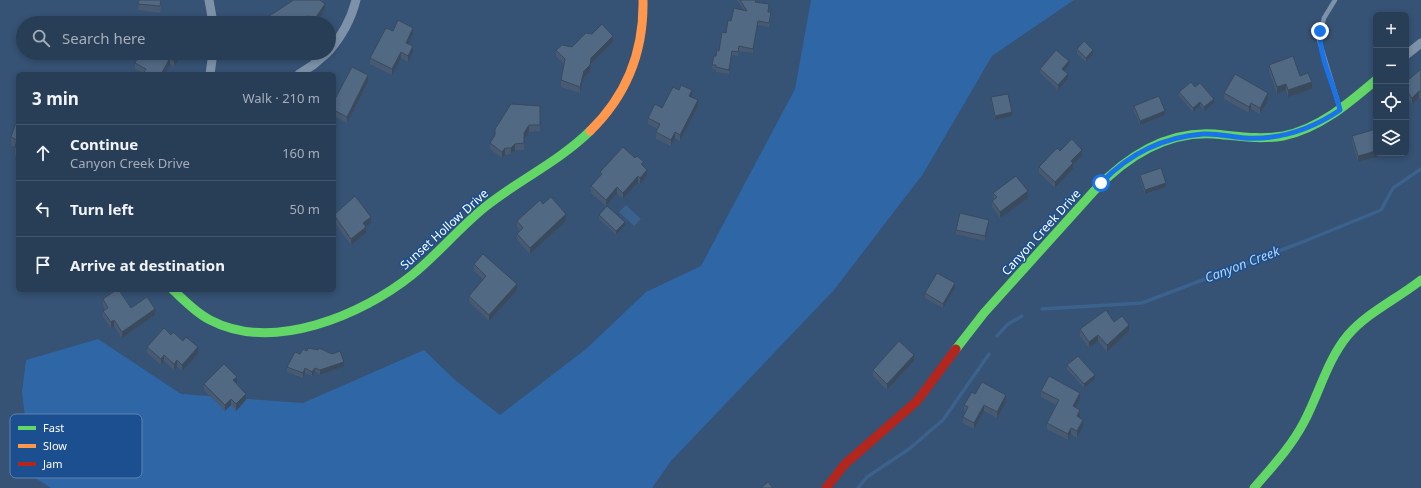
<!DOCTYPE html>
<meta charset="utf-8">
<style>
body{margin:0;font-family:"Noto Sans",sans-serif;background:#30455d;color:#f1f3f6}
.controls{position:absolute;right:12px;top:12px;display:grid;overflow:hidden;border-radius:6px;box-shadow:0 2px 6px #0003}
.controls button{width:36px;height:36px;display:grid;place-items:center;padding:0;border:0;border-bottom:1px solid #44576d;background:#283e57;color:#f1f3f6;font:20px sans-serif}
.stop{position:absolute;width:12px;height:12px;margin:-9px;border:3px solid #1a73e8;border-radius:50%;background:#fff}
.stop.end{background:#1a73e8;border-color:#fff;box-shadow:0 1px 4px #0008}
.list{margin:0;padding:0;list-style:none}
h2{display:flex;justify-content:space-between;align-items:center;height:52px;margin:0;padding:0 16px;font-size:17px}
h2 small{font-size:13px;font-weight:400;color:#a5aeba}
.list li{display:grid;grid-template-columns:26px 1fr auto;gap:12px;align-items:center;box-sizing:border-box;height:56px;padding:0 16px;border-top:1px solid #44576d}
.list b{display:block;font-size:15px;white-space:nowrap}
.list p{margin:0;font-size:13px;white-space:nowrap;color:#a5aeba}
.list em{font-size:13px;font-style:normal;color:#a5aeba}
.icon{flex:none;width:22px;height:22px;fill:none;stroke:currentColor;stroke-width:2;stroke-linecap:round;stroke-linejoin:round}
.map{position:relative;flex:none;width:1421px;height:488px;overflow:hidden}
.search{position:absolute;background:#283e57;box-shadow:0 2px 6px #0003;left:16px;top:16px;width:320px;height:44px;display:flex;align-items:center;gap:10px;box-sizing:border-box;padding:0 14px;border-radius:22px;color:#a5aeba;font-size:15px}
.panel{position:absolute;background:#283e57;box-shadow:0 2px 6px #0003;left:16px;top:72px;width:320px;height:220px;border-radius:6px}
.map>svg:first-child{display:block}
.green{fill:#2f66a5}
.water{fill:#3b618d}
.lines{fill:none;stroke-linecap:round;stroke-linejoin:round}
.stream{stroke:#3b618d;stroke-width:3.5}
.lane{stroke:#7d92a8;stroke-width:4.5}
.street{stroke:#7d92a8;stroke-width:9}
.fast{stroke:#63d668;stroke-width:9}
.slow{stroke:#ff974d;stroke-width:9}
.jam{stroke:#b3261e;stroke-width:9}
.wall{fill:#475a72}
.shaded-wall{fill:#394a5c}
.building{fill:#526984;stroke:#394a5c}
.route{stroke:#1a73e8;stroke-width:5}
.labels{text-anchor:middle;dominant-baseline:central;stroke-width:3;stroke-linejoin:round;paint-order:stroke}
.street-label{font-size:12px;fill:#fff;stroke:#1b4f8f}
.water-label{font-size:13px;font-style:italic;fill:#b5d3f5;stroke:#1b4f8f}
.key{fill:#1b4f8f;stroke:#5f84b1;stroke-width:1}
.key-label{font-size:11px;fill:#fff}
</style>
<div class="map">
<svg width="1421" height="488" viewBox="0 0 1421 488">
<rect width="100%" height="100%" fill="#365274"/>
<path class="green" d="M 811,0 L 1074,0 L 992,56 L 923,174 L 834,290 L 671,461 L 652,488 L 51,488 L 32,476 L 22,392 L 26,360 L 98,339 L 181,394 L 303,403 L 424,350 L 455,380 L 500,415 L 586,349 L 646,292 L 701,266 L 795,89 Z"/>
<path class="water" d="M 626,205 L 641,219 L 634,226 L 619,212 Z"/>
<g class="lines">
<g class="stream">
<path d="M 1042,309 L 1142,303 L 1305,241 L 1381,210 L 1393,188 L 1421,169"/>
<path d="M 997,336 L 1008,324 L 1022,316"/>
<path d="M 858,488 L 867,477 L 909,449 L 943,420 L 989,354"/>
</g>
<path class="lane" d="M 1335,0 L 1324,18 L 1319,40 L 1340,109"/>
<g class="street">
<path d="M 209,0 L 213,23"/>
<path d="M 329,51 C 342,36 351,20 356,0"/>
<path d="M 1406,55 L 1421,43"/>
<path d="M 210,74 L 213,53"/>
<path d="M 299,74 L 313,65 L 327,53"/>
</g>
<g class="fast">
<path d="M 173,290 C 185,301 196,313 210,320 C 273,353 362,315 412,275 C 438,254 459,228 485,207 C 520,179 557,163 590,131"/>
<path d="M 956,349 L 984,313 L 1094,191 C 1125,158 1166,131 1214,134 C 1237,136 1259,140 1283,136 C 1319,129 1349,103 1376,80"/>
<path d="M 1254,488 C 1272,467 1291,447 1304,422 C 1319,394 1327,360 1348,335 C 1368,312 1397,299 1421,280"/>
</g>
<path class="slow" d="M 590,131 C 627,95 644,51 643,0"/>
<path class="jam" d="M 826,488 L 845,464 L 917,401 L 956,349"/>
</g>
<g class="wall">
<path d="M 139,0 L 162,0 L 160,13 L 138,10 Z"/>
<path d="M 293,0 L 324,0 L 322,2 L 325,10 L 316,23 L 309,23 L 308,22 Z"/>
<path d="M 737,0 L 757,0 L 756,2 L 769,8 L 769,12 L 771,17 L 769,27 L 758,25 L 753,53 L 739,51 L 738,56 L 732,55 L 729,74 L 716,72 L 716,70 L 712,69 L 712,65 L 716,56 L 719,51 L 726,33 L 731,21 L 744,10 Z"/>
<path d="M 393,31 L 413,34 L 408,44 L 413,52 L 408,62 L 401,58 L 392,75 L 370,64 L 370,58 Z"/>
<path d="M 613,42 L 591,64 L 590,72 L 584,77 L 580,93 L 561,87 L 561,80 L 564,64 L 556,56 L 556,50 L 572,47 Z"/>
<path d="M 1077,49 L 1093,54 L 1086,62 L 1077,54 Z"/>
<path d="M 179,53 L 179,59 L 174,67 L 170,64 L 144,73 L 135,69 L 135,63 Z"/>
<path d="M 265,53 L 281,53 L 270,61 Z"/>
<path d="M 1069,65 L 1064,71 L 1068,79 L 1058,90 L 1040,73 L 1040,69 Z"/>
<path d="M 1269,65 L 1300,76 L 1312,89 L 1288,97 L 1286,90 L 1277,94 L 1269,71 Z"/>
<path d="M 1421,69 L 1421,99 L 1419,98 L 1412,104 L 1406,97 L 1406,82 Z"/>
<path d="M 368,82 L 347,123 L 334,116 L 334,101 Z"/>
<path d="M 1195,87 L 1214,103 L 1204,111 L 1200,106 L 1193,112 L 1179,96 L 1179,92 Z"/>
<path d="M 1224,93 L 1268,100 L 1260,114 L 1251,109 L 1249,113 L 1224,99 Z"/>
<path d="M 692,97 L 698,106 L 680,141 L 675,138 L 671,146 L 656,139 L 656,132 L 658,129 L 648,124 L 648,118 L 662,108 Z"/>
<path d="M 991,97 L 1012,116 L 995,120 L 991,102 Z"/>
<path d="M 540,106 L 540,131 L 529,132 L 524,140 L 524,150 L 515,150 L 511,154 L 505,155 L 502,158 L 490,149 L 490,143 Z"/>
<path d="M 1134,106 L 1165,115 L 1140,125 L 1134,111 Z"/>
<path d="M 18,117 L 18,156 L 15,155 L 15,147 L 11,146 L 11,137 Z"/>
<path d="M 1352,136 L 1384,153 L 1384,155 L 1358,162 L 1352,142 Z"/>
<path d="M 1060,151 L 1082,156 L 1073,165 L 1073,169 L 1055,188 L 1039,173 L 1039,167 Z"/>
<path d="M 644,166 L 647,176 L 640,184 L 638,182 L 623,199 L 617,193 L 606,206 L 591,193 L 591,186 L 600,176 L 600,172 Z"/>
<path d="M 1140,175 L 1166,187 L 1145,194 L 1140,179 Z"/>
<path d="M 993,193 L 1028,198 L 1000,218 L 992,207 L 992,201 L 994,200 Z"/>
<path d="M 543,204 L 566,221 L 530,254 L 517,240 L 517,234 L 520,231 L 517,227 L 517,221 Z"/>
<path d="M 334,215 L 371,223 L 366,227 L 366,233 L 351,245 L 334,222 Z"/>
<path d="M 599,215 L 625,226 L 616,235 L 599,219 Z"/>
<path d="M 989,224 L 985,241 L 956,234 L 956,230 Z"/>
<path d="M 474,264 L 517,290 L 489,321 L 469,302 L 469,296 L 483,279 L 474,271 Z"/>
<path d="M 955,288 L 943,308 L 925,298 L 925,293 Z"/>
<path d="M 103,299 L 131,308 L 155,315 L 122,338 L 114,326 L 111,328 L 103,317 L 103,311 L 105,310 L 103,306 Z"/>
<path d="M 1114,322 L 1129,331 L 1107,352 L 1098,341 L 1089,348 L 1080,336 L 1080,329 Z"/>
<path d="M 171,335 L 198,354 L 182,371 L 177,366 L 174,370 L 164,361 L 161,365 L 147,353 L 147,347 Z"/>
<path d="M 914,361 L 887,390 L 873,376 L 873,370 Z"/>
<path d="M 1067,365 L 1095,379 L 1084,388 L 1067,369 Z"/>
<path d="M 344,366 L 320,375 L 315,372 L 312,376 L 305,373 L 303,378 L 287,372 L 287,367 Z"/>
<path d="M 237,383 L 246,400 L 236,411 L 231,405 L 225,411 L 204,390 L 204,384 Z"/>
<path d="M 1041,391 L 1080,399 L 1075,408 L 1080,417 L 1079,418 L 1083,426 L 1077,438 L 1071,434 L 1068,440 L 1047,429 L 1047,423 L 1056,405 L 1041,397 Z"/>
<path d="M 975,394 L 1006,402 L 997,418 L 984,411 L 974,429 L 963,423 L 963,417 L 966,412 L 964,411 L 964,405 Z"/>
</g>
<g class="shaded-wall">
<path d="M 325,4 L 325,10 L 316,23 L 314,23 L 314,20 Z"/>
<path d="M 308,16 L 308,22 L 306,23 L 297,23 Z"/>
<path d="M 758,21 L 758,25 L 753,53 L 753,49 Z"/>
<path d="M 413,28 L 413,34 L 406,49 L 406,43 Z"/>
<path d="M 613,36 L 613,42 L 591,64 L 590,72 L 584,77 L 580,93 L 580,87 L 584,71 L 591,58 Z"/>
<path d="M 413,46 L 413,52 L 408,62 L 408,56 Z"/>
<path d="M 1093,50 L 1093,54 L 1086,62 L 1086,58 Z"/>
<path d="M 732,51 L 732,55 L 729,74 L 729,70 Z"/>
<path d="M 401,52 L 401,58 L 392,75 L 392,69 Z"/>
<path d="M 178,53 L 179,59 L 174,67 L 174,61 Z"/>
<path d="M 272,53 L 281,53 L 270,61 L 270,55 Z"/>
<path d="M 170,58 L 170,64 L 165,74 L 161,74 Z"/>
<path d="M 1069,61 L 1069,65 L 1062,73 L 1062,69 Z"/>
<path d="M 1068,74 L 1068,79 L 1058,90 L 1058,85 Z"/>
<path d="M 368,75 L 368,82 L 347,123 L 347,117 Z"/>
<path d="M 1312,82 L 1312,89 L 1288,97 L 1288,90 Z"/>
<path d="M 1286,84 L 1286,90 L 1277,94 L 1277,87 Z"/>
<path d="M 692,90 L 692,97 L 689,102 L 689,96 Z"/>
<path d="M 1419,91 L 1419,98 L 1412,104 L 1412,98 Z"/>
<path d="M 1268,93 L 1268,100 L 1260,114 L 1260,108 Z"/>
<path d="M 1214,99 L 1214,103 L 1204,111 L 1204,107 Z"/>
<path d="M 698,100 L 698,106 L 680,141 L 680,135 Z"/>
<path d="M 1200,102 L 1200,106 L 1193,112 L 1193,108 Z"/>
<path d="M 1251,103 L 1251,109 L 1249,113 L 1249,107 Z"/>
<path d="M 1165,111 L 1165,115 L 1140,125 L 1140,121 Z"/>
<path d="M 1012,112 L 1012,116 L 995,120 L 995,116 Z"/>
<path d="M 529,125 L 529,132 L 524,140 L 524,133 Z"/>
<path d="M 675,132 L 675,138 L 671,146 L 671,140 Z"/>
<path d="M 515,144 L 515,150 L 511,154 L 511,148 Z"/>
<path d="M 505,148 L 505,155 L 502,158 L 502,152 Z"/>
<path d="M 1082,150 L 1082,156 L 1073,165 L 1073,169 L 1055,188 L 1055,182 L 1071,161 Z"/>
<path d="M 1376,151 L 1376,153 L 1384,153 L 1384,155 L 1358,162 L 1358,156 Z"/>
<path d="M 647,170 L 647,176 L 640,184 L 640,178 Z"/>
<path d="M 638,176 L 638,182 L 623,199 L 623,193 Z"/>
<path d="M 1166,183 L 1166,187 L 1145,194 L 1145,190 Z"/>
<path d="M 617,187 L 617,193 L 606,206 L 606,200 Z"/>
<path d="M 1028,191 L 1028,198 L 1000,218 L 1000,212 Z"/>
<path d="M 566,214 L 566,221 L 530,254 L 530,248 Z"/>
<path d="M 371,217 L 371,223 L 363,229 L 363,223 Z"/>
<path d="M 989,220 L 989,224 L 985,241 L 985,236 Z"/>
<path d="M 625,222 L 625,226 L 616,235 L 616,231 Z"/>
<path d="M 366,227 L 366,233 L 351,245 L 351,239 Z"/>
<path d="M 955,283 L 955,288 L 943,308 L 943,304 Z"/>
<path d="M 517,284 L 517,290 L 489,321 L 489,315 Z"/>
<path d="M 155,309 L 155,315 L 122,338 L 122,332 Z"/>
<path d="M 114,320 L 114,326 L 111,328 L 111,322 Z"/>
<path d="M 1129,325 L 1129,331 L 1107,352 L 1107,345 Z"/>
<path d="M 1098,335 L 1098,341 L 1089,348 L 1089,342 Z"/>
<path d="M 198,347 L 198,354 L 182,371 L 182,365 Z"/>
<path d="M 164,355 L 164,361 L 161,365 L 161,359 Z"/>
<path d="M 914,355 L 914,361 L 887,390 L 887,384 Z"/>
<path d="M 177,360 L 177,366 L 174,370 L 174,364 Z"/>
<path d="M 344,362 L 344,366 L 320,375 L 320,370 Z"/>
<path d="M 305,368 L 305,373 L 303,378 L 303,373 Z"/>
<path d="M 315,368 L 315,372 L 312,376 L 312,372 Z"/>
<path d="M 1095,375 L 1095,379 L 1084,388 L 1084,384 Z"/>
<path d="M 237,377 L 237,383 L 233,387 L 233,380 Z"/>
<path d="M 1080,393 L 1080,399 L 1073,413 L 1073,406 Z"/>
<path d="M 246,394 L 246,400 L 236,411 L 236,404 Z"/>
<path d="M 1006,395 L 1006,402 L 997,418 L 997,412 Z"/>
<path d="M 231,399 L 231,405 L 225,411 L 225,405 Z"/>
<path d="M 984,405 L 984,411 L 974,429 L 974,423 Z"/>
<path d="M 1080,410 L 1080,417 L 1077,423 L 1077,416 Z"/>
<path d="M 1083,420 L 1083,426 L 1077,438 L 1077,431 Z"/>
<path d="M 1071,428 L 1071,434 L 1068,440 L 1068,434 Z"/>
</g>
<g class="building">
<path d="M 139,0 L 161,0 L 160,6 L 138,4 Z"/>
<path d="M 293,0 L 320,0 L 325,4 L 314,20 L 308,16 L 297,23 L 259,23 L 292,1 Z"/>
<path d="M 740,0 L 756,0 L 755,2 L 769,4 L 768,12 L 771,12 L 769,23 L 758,21 L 753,49 L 739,46 L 738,52 L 732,51 L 729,70 L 716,67 L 716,65 L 712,65 L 714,56 L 716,56 L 717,50 L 719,51 L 722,32 L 726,33 L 728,20 L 731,21 L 734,8 L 747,11 Z"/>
<path d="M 398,20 L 413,28 L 406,43 L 413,46 L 408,56 L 401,52 L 392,69 L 370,58 L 386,28 L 393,31 Z"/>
<path d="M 602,24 L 613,36 L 591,58 L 590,65 L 584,71 L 580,87 L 561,80 L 565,59 L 556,50 L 562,45 L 572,47 L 586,33 L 592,34 Z"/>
<path d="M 1084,41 L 1093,50 L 1086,58 L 1077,49 Z"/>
<path d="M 1056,50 L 1069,61 L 1062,69 L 1068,74 L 1058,85 L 1040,69 Z"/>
<path d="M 140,53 L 178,53 L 174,61 L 170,58 L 161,74 L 143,74 L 146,69 L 135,63 Z"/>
<path d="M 1293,56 L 1300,76 L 1308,73 L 1312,82 L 1288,90 L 1286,84 L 1277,87 L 1269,65 Z"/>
<path d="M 352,67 L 368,75 L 347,117 L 334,110 L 334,101 Z"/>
<path d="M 1421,69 L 1421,93 L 1419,91 L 1412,98 L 1406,90 L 1406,82 Z"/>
<path d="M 1235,74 L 1268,93 L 1260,108 L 1251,103 L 1249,107 L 1224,93 Z"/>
<path d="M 1191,82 L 1195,87 L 1200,83 L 1214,99 L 1204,107 L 1200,102 L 1193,108 L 1179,92 Z"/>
<path d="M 681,85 L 692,90 L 689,96 L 698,100 L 680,135 L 675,132 L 671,140 L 656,132 L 660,124 L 648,118 L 655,104 L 662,108 L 673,87 L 679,90 Z"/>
<path d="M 1008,94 L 1012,112 L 995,116 L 991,97 Z"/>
<path d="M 1159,96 L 1165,111 L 1140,121 L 1134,106 Z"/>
<path d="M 511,104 L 540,106 L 540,125 L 529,125 L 524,133 L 524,143 L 515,144 L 511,148 L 505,148 L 502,152 L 490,143 L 495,135 L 495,129 Z"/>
<path d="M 18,117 L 18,148 L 15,147 L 17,140 L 11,137 Z"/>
<path d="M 1376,129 L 1376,151 L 1358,156 L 1352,136 Z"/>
<path d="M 1072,139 L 1082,150 L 1071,161 L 1073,163 L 1055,182 L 1039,167 L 1057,148 L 1060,151 Z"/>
<path d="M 623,147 L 635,158 L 637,156 L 644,162 L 641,164 L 647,170 L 640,178 L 638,176 L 623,193 L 617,187 L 606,200 L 591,186 L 602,174 L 600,172 Z"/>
<path d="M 1161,168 L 1166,183 L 1145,190 L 1140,175 Z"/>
<path d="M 1016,176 L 1028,191 L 1000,212 L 992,201 L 997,197 L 993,193 Z"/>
<path d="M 355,196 L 371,217 L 363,223 L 366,227 L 351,239 L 334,215 Z"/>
<path d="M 551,197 L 566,214 L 530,248 L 517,234 L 523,228 L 517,221 L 540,200 L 543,204 Z"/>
<path d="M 607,206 L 625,222 L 616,231 L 599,215 Z"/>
<path d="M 960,213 L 989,220 L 985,236 L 956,230 Z"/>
<path d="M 483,254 L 517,284 L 489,315 L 469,296 L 486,276 L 474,264 Z"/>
<path d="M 937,273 L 955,283 L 943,304 L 925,293 Z"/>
<path d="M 116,290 L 119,290 L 131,308 L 147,297 L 155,309 L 122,332 L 114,320 L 111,322 L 103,311 L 108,308 L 103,299 Z"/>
<path d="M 1106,310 L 1114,322 L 1122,316 L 1129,325 L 1107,345 L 1098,335 L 1089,342 L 1080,329 Z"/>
<path d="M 164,328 L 171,335 L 173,332 L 183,341 L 186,337 L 198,347 L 182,365 L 177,360 L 174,364 L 164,355 L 161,359 L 147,347 Z"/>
<path d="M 899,341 L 914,355 L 887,384 L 873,370 Z"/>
<path d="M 308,348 L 318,350 L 319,348 L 332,354 L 340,351 L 344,362 L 320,370 L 315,368 L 312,372 L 305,368 L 303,373 L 287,367 L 295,352 L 300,354 L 303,349 L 307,351 Z"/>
<path d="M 1078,356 L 1095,375 L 1084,384 L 1067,365 Z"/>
<path d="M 224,364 L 237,377 L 233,380 L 246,394 L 236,404 L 231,399 L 225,405 L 204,384 Z"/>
<path d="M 1049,376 L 1080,393 L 1073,406 L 1080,410 L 1077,416 L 1083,420 L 1077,431 L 1071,428 L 1068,434 L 1047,423 L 1059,400 L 1041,391 Z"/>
<path d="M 982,382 L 1006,395 L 997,412 L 984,405 L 974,423 L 963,417 L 968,407 L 964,405 L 972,392 L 975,394 Z"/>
<path d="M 768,482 L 773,488 L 761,488 Z"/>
</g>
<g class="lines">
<path class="route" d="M 1101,183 C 1128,155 1163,137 1203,134 C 1217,133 1231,137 1245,138 C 1280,140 1312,129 1340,110 C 1334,84 1319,58 1320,31"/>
</g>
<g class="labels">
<g class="street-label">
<text transform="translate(444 229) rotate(-42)">Sunset Hollow Drive</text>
<text transform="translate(1041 232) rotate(-48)">Canyon Creek Drive</text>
</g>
<g class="water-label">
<text transform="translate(1242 264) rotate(-21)">Canyon Creek</text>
</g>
</g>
<rect x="10" y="414" width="132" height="64" rx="6" class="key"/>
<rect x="18" y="426" width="18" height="4" fill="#63d668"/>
<rect x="18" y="444" width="18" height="4" fill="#ff974d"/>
<rect x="18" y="462" width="18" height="4" fill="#b3261e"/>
<g class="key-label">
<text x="43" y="432">Fast</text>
<text x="43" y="450">Slow</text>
<text x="43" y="468">Jam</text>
</g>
</svg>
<div class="controls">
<button>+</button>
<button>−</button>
<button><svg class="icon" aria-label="locate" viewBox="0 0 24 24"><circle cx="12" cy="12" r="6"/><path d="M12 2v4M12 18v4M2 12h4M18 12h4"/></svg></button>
<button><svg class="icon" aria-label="layers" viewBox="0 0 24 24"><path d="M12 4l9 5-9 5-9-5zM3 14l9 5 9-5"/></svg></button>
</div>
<div class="stop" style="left:1101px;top:183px"></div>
<div class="stop end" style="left:1320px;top:31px"></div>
<div class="search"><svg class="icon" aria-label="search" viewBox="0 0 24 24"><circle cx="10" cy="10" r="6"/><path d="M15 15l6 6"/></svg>Search here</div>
<section class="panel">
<h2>3 min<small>Walk · 210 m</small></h2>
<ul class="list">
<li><svg class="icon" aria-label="ahead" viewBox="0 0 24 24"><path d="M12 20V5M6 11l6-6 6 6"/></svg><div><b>Continue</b><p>Canyon Creek Drive</p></div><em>160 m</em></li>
<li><svg class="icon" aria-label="left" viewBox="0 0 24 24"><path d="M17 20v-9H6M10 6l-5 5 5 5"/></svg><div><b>Turn left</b></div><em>50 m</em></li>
<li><svg class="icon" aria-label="arrive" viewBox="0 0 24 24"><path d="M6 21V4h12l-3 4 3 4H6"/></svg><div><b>Arrive at destination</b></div></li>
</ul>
</section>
</div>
